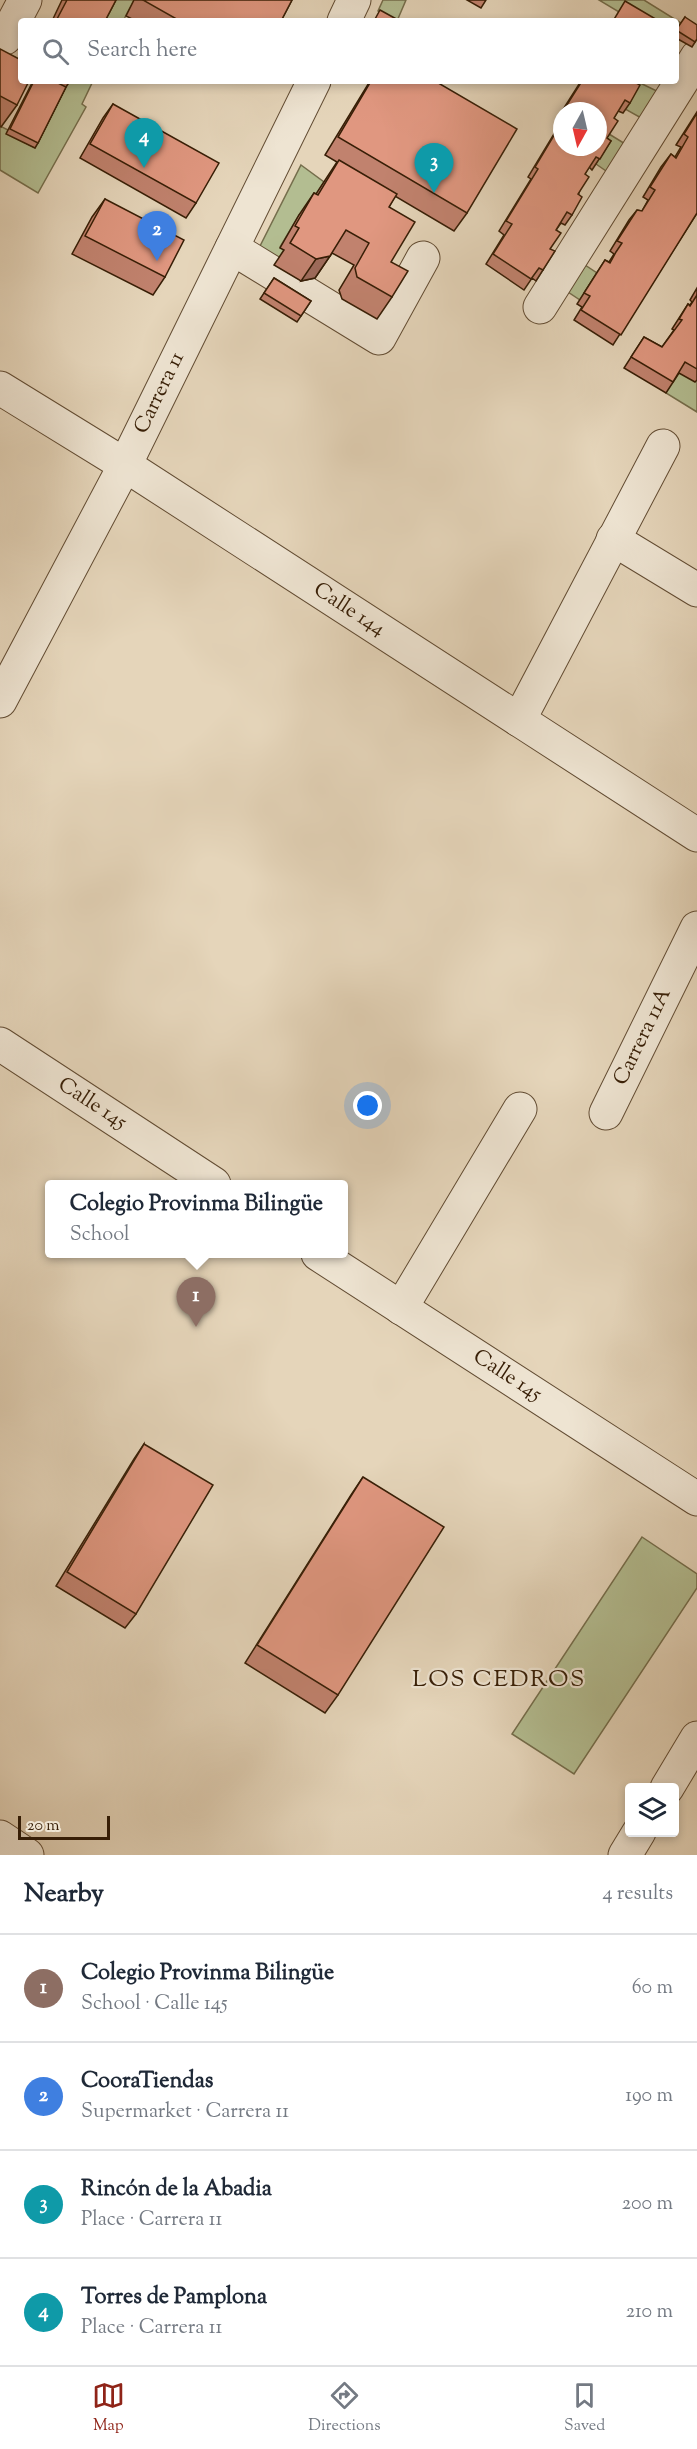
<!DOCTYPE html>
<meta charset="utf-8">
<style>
body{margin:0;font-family:"Sorts Mill Goudy",serif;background:#f6f6f7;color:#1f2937}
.controls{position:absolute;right:18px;bottom:18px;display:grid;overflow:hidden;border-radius:6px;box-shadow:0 3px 9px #0003}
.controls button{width:54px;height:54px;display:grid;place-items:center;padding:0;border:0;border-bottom:2px solid #e0e1e3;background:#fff;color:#1f2937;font:30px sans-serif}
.compass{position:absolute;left:553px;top:102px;width:54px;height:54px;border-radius:50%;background:#fff;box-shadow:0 3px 9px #0003;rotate:188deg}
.scale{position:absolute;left:18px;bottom:15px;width:92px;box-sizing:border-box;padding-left:6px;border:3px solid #371e06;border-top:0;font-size:16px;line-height:21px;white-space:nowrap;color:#371e06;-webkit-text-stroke:4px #eee4d2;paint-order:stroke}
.you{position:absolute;left:368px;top:1106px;width:21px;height:21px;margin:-15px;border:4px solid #fff;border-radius:50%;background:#1a73e8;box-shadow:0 0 0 9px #1a73e833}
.badge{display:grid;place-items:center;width:39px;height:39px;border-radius:50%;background:#8f2418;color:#fff;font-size:20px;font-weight:700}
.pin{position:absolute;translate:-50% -50px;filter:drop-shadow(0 2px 3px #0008)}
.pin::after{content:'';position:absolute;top:32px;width:21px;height:18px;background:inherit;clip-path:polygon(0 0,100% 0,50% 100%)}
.popup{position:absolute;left:45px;top:1180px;width:303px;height:78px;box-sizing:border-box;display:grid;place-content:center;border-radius:6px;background:#fff;filter:drop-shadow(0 2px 4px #0005);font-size:20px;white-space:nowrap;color:#747a83}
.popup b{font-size:22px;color:#1f2937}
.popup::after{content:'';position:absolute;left:50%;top:100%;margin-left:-12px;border:12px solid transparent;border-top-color:#fff}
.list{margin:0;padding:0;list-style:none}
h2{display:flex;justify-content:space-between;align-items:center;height:78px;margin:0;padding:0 24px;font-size:26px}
h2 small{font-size:20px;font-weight:400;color:#747a83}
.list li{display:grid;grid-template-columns:39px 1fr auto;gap:18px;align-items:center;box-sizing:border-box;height:108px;padding:0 24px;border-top:2px solid #e0e1e3}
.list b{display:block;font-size:22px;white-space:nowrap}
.list p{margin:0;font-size:20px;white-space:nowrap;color:#747a83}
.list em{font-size:20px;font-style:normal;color:#747a83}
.icon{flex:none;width:33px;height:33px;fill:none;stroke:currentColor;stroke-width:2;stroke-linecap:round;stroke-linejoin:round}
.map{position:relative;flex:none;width:697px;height:1855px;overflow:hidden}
.search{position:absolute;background:#fff;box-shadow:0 3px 9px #0003;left:18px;right:18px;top:18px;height:66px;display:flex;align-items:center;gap:15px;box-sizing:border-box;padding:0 21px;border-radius:6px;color:#747a83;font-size:22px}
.sheet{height:510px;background:#fff}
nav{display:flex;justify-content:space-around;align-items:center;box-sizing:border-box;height:84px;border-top:2px solid #e0e1e3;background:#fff;font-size:16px;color:#747a83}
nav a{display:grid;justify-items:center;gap:3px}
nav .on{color:#8f2418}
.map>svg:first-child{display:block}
.green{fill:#b3bd91;stroke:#756e4c;stroke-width:1.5}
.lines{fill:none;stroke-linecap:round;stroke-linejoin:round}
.minor-casing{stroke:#624c33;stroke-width:35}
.minor{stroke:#eee4d2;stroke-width:33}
.wall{fill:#c1826e;stroke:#371e06;stroke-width:1.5}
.shaded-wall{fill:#9d6a5a;stroke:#371e06;stroke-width:1.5}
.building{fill:#e09780;stroke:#371e06;stroke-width:1.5}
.labels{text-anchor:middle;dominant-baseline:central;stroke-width:4.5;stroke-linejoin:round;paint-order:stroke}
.street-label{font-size:21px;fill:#371e06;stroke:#eee4d2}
.quarter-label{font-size:24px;letter-spacing:1.5px;fill:#371e06;stroke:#eee4d2}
</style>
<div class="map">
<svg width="697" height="1855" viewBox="0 0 697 1855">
<rect width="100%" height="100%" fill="#e5d5ba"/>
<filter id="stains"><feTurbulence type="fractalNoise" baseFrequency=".00333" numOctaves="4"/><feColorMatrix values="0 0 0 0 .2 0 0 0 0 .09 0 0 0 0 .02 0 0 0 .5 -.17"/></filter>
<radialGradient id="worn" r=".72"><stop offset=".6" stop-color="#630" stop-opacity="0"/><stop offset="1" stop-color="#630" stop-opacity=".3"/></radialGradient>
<g class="green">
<path d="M 109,0 L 134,0 L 123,21 L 99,21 Z"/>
<path d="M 383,0 L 406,0 L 397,21 L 378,11 Z"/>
<path d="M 599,0 L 644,0 L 681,23 L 676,31 L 676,21 L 634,21 Z"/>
<path d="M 69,81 L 93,81 L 82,104 L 86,107 L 38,193 L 0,170 L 0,126 L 8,130 L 7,134 L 35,148 Z"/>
<path d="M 636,81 L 661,93 L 643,119 L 625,109 Z"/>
<path d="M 609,134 L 627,145 L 609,173 L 596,164 L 600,149 Z"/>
<path d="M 301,165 L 324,182 L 303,217 L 299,215 L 280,247 L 284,250 L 274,265 L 256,254 Z"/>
<path d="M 582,263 L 597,273 L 580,300 L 565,290 Z"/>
<path d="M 678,372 L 697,379 L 697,412 L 666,393 Z"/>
<path d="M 642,1537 L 697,1574 L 697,1588 L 574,1774 L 512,1734 Z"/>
</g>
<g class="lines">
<g class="minor-casing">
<g id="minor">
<path d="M 344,21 L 354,0"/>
<path d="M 0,35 L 5,38 L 25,0"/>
<path d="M 232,248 L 379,338 L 423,258"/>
<path d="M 540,307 L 697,57"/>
<path d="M 0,388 L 125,465 L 697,835"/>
<path d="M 613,539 L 697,590"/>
<path d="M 0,701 L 125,465 L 314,81"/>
<path d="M 519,720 L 663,446"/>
<path d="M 0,1044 L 214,1184"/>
<path d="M 606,1113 L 697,928"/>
<path d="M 318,1254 L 697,1499"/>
<path d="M 401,1308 L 520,1109"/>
<path d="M 667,1788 L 697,1738"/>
<path d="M 0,1837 L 27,1855"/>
<path d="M 625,1855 L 639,1832"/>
</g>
</g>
<use href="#minor" class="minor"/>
</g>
<g class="wall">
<path d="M 62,0 L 116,0 L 105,21 L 52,21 Z"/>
<path d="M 134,0 L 292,0 L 281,21 L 136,21 L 126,16 Z"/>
<path d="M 467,0 L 486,0 L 481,8 Z"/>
<path d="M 685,17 L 697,39 L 692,47 L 676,38 L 676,31 Z"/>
<path d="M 0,49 L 17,105 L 1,127 L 0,126 Z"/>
<path d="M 33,81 L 70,81 L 66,87 L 38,143 L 35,148 L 6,134 Z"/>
<path d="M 370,81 L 435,81 L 467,213 L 454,231 L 395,196 L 389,207 L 392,297 L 377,319 L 342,299 L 339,290 L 354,265 L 332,253 L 315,278 L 301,281 L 274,265 L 284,250 L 280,248 L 299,215 L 314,193 L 316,194 L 337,162 L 325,155 Z"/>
<path d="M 581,81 L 637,81 L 630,103 L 623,113 L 618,111 L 614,118 L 607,138 L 611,141 L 592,170 L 589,167 L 585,174 L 572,215 L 565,225 L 561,223 L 556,230 L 543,270 L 536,281 L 532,278 L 524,290 L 486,264 L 504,235 L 499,231 L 531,179 L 528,177 L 560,124 L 556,121 L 562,111 L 562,147 L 598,111 L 562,111 Z"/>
<path d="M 113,104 L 196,203 L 186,218 L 80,158 L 103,118 Z"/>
<path d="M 697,112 L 697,213 L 613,345 L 574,320 L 582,307 L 577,304 L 605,260 L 609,262 L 614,254 L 610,251 L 629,220 L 637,210 L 642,211 L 648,200 L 643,197 L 661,167 L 671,154 L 675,157 L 681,147 L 676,145 Z"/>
<path d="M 105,199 L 165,277 L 153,295 L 72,254 L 92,217 Z"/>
<path d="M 274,278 L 311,301 L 297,322 L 260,299 Z"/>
<path d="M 697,288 L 697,380 L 695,382 L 679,373 L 666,393 L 624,368 L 644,337 L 662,347 L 674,330 L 672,329 L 681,315 L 688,304 L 690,305 L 692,302 L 690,300 Z"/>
<path d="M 144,1444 L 136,1614 L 125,1628 L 56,1586 L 134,1459 Z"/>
<path d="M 363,1477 L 338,1695 L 325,1713 L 245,1663 L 351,1495 Z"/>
</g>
<path class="shaded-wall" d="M 330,256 L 315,278 L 301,281 L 316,259 Z"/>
<g class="building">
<path d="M 67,0 L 116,0 L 105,21 L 56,21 Z"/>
<path d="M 143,0 L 292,0 L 281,21 L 180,21 Z"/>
<path d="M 625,1 L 659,21 L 613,21 Z"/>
<path d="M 380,10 L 400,21 L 374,21 Z"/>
<path d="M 685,17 L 697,25 L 697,39 L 695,42 L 676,30 Z"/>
<path d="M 0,49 L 21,60 L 21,81 L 29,81 L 17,105 L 0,96 Z"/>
<path d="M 34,81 L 54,81 L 66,87 L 38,143 L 10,129 Z"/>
<path d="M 371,81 L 435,81 L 517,129 L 467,213 L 338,137 Z"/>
<path d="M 582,81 L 637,81 L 636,83 L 640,85 L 630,103 L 625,100 L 614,118 L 618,121 L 607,138 L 611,141 L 600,159 L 596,157 L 585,174 L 589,177 L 578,194 L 582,197 L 572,215 L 567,212 L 556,230 L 561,233 L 550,249 L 555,251 L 543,270 L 539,268 L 531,279 L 493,254 L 512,224 L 506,221 L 538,169 L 535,167 L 562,122 L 562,147 L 598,147 L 598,111 L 563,111 Z"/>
<path d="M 113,104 L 219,163 L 196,203 L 90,144 Z"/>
<path d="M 697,113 L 697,213 L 621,335 L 581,310 L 590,296 L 584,293 L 605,260 L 610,263 L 616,252 L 622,243 L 617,241 L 637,210 L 642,211 L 655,190 L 650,187 L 669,157 L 671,154 L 676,158 L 688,137 L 684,134 Z"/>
<path d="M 339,160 L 397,194 L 389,207 L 415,222 L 391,262 L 408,271 L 392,297 L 357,277 L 355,268 L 369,243 L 346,230 L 330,256 L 316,259 L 290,243 L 299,228 L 295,226 L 314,193 L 318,195 Z"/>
<path d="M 105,199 L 184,240 L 165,277 L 85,236 Z"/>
<path d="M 274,278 L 311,301 L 301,316 L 264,293 Z"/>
<path d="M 697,295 L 697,369 L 685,362 L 673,382 L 631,357 L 644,337 L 662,347 L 682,320 L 679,319 L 688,304 L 690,306 Z"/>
<path d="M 144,1444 L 213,1485 L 136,1614 L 67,1572 Z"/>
<path d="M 363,1477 L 444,1527 L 338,1695 L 257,1645 Z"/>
</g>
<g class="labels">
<g class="street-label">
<text transform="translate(160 393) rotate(-64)">Carrera 11</text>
<text transform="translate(349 610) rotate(33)">Calle 144</text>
<text transform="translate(643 1037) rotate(-64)">Carrera 11A</text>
<text transform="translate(92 1104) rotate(33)">Calle 145</text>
<text transform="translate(507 1376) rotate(33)">Calle 145</text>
</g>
<g class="quarter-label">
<text x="499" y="1680">LOS CEDROS</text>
</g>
</g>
<rect width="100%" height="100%" filter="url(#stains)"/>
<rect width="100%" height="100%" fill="url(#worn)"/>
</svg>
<div class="controls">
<button><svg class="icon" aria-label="layers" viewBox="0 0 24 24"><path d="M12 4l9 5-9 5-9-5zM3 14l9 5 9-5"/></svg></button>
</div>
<svg class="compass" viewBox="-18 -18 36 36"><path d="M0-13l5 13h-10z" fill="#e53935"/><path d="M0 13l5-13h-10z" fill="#747a83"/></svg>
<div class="scale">20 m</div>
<div class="you"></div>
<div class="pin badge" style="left:196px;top:1327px;background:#8d6e63">1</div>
<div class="popup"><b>Colegio Provinma Bilingüe</b>School</div>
<div class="pin badge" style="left:157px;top:261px;background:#3f7fe0">2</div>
<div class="pin badge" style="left:434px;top:193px;background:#0f9aa8">3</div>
<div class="pin badge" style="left:144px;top:168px;background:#0f9aa8">4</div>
<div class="search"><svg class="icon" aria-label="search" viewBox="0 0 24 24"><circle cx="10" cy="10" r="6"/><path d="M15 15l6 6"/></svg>Search here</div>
</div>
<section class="sheet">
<h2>Nearby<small>4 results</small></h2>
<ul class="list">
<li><span class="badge" style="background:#8d6e63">1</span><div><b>Colegio Provinma Bilingüe</b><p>School · Calle 145</p></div><em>60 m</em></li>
<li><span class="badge" style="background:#3f7fe0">2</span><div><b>CooraTiendas</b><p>Supermarket · Carrera 11</p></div><em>190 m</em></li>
<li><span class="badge" style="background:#0f9aa8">3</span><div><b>Rincón de la Abadia</b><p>Place · Carrera 11</p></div><em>200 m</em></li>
<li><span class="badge" style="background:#0f9aa8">4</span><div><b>Torres de Pamplona</b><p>Place · Carrera 11</p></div><em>210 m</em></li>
</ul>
</section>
<nav>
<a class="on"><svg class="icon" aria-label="map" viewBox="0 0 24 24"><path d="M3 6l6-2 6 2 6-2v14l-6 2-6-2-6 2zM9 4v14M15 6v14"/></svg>Map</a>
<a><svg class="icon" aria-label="directions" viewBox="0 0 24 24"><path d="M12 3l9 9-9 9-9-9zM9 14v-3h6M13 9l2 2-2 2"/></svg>Directions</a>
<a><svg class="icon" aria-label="saved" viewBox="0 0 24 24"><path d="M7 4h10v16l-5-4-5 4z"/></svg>Saved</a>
</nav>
